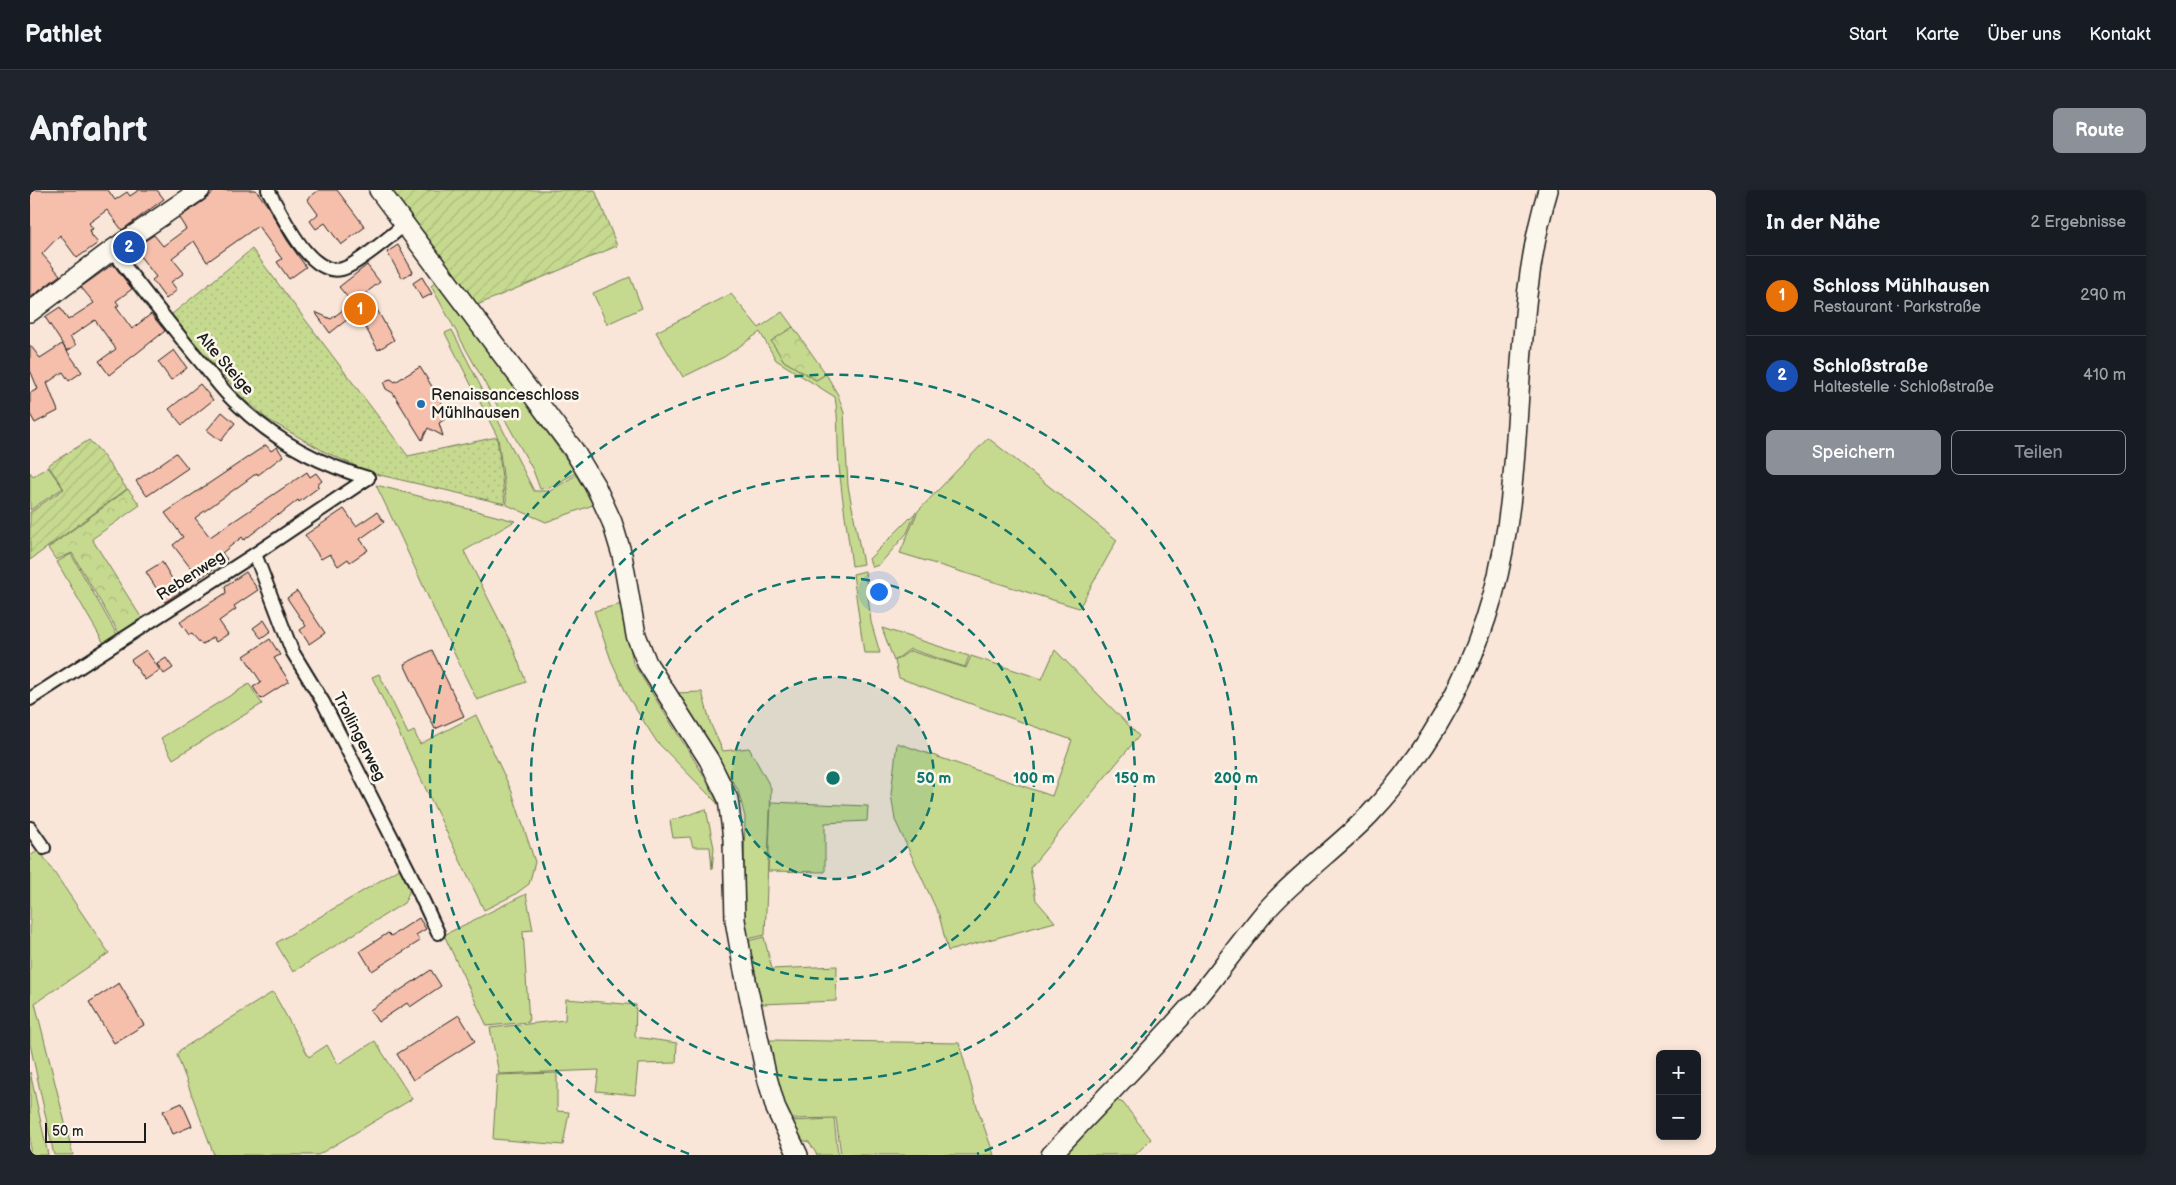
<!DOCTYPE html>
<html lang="de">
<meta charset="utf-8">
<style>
body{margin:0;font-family:"Balsamiq Sans",sans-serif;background:#20242c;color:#f1f3f6}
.controls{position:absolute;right:15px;bottom:15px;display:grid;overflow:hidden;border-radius:8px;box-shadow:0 2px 8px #0003}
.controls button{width:45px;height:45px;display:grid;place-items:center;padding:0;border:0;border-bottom:1px solid #363941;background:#171b24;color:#f1f3f6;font:25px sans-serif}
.scale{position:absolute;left:15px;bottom:12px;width:101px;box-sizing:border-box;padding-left:5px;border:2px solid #1c1c1c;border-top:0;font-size:14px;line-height:18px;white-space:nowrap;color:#1c1c1c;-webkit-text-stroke:4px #fbf7ec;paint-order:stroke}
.you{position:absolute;left:848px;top:401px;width:18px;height:18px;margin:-12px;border:4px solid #fff;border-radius:50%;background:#1a73e8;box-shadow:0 0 0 8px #1a73e833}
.badge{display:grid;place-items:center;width:32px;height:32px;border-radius:50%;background:#8c9099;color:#fff;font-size:16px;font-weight:700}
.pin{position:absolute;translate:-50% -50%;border:2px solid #fff;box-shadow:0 1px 5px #0006}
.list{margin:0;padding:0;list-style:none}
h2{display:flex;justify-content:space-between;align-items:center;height:65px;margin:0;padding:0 20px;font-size:21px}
h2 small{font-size:16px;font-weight:400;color:#9ea1a6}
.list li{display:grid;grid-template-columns:32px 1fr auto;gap:15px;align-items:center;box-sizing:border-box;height:80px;padding:0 20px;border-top:1px solid #363941}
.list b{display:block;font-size:19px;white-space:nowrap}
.list p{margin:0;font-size:16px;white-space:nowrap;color:#9ea1a6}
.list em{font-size:16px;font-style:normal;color:#9ea1a6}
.actions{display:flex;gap:10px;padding:15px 20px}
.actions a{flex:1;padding:11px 0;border:1px solid #8c9099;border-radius:8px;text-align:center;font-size:18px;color:#8c9099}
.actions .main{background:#8c9099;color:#fff}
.map{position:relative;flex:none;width:1686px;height:965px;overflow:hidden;border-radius:8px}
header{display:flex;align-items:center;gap:30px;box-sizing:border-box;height:70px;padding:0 25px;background:#171b24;border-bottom:1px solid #363941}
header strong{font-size:24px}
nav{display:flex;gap:28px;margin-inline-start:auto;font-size:18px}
.intro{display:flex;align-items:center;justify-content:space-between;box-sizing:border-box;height:120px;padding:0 30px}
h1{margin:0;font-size:35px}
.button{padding:12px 22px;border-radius:8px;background:#8c9099;color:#fff;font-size:18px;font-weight:700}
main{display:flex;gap:30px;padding:0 30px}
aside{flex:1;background:#171b24;border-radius:8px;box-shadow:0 2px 8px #0003}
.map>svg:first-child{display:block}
.grass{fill:#c6da8f;stroke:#717b56}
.forest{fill:url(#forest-crowns);stroke:#717b56}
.park{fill:url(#park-dots);stroke:#717b56}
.garden{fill:url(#garden-furrows);stroke:#717b56}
.building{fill:#f6bfab;stroke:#1c1c1c}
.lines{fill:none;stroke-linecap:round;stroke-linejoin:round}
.street-casing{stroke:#1c1c1c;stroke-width:16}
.secondary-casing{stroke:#1c1c1c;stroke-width:22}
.street{stroke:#fbf7ec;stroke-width:12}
.secondary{stroke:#fbf7ec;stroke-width:19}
.ring{fill:none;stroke:#0f766e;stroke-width:2.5;stroke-dasharray:9 6}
.poi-dot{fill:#1f6fb2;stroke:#fbf7ec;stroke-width:2}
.labels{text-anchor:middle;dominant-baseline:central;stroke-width:5;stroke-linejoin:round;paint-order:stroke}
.street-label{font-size:16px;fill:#1c1c1c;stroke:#fbf7ec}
.poi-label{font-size:16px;fill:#1c1c1c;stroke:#fbf7ec;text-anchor:start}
.centre{fill:#0f766e;stroke:#fbf7ec;stroke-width:2.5}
.ring-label{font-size:15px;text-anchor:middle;font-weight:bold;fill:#0f766e;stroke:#fbf7ec;stroke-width:5;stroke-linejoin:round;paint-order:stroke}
</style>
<header>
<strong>Pathlet</strong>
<nav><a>Start</a><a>Karte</a><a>Über uns</a><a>Kontakt</a></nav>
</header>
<div class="intro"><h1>Anfahrt</h1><a class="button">Route</a></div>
<main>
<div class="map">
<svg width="1686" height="965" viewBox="0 0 1686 965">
<defs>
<pattern id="forest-crowns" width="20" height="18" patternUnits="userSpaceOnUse" patternTransform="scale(1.25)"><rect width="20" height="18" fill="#c6da8f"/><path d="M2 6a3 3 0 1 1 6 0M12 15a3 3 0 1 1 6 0" fill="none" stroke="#aaba7b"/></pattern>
<pattern id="park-dots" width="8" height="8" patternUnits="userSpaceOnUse" patternTransform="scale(1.25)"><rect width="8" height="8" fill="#c6da8f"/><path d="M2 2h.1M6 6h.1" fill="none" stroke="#aaba7b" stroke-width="1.8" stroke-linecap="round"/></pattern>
<pattern id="garden-furrows" width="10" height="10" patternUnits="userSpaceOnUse" patternTransform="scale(1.25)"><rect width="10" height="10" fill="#c6da8f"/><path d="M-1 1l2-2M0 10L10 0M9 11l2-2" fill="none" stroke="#aaba7b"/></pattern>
</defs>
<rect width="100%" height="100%" fill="#fae6d8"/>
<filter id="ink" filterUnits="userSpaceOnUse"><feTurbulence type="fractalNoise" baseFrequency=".02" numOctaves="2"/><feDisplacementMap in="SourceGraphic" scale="10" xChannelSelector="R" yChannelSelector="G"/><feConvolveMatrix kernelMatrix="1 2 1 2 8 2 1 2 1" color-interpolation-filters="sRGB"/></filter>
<g filter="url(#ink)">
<g class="grass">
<path d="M 600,87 L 612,118 L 577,134 L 563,103 Z"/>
<path d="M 408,90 L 546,283 L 518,298 L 510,299 L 503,280 L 401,96 Z"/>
<path d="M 701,104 L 729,138 L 752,122 L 763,137 L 742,152 L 754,171 L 786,190 L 796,184 L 808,205 L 814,223 L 818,296 L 833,374 L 822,376 C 818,343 812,310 809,276 C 807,253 809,231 805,207 L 746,170 L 730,142 L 694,167 L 653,187 L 626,142 Z"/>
<path d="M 422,140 L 504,301 L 520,301 L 546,285 L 563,315 L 516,332 L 477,315 L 468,248 L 415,143 Z"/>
<path d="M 958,248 L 1087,350 L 1049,418 L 870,363 L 888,321 Z"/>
<path d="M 18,277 L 33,298 L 0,320 L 0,282 L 3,286 Z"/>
<path d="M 346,295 L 485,331 L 434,361 L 482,455 L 496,492 L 447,510 C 411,439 381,366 346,295 Z"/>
<path d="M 886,322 L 877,343 L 849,375 L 842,377 L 839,369 Z"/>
<path d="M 41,364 L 89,448 L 76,457 L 27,372 Z"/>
<path d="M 835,381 L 841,432 L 850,463 L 834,463 L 823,384 Z"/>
<path d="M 592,414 L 603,473 L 673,584 L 688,614 L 627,552 L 598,507 L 581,470 L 564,421 Z"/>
<path d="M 852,438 L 939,466 L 935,477 L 880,459 L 864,471 Z"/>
<path d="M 1025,460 L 1109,546 L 1000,678 L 1006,710 L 1025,732 L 918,761 L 909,725 L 865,630 L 861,604 L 867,553 L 1022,606 L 1042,550 L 869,488 L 865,471 L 880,461 L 936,478 L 941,466 L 1012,489 Z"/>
<path d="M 349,484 L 378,544 L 384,541 L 390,554 L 446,525 L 482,602 L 505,672 L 499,694 L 484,705 L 454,720 L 342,487 Z"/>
<path d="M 219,494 L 232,514 L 143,569 L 131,548 Z"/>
<path d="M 672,502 L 681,535 L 693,561 L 719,558 L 741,598 L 735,745 L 718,749 L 713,719 L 715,627 L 708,600 L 645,503 Z"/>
<path d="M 741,612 L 838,616 L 837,631 L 795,633 L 795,682 L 738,681 Z"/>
<path d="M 676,619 L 684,658 L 682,679 L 680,657 L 663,657 L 660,647 L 643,648 L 640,631 Z"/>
<path d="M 9,660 L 79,763 L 5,813 L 43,965 L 24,965 L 0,854 L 0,666 Z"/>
<path d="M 373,677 C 380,691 383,699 374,713 L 263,782 L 246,753 Z"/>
<path d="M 496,704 L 503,740 L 493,741 L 499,832 L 457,836 L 414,745 Z"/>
<path d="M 734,747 L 742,779 L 807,776 L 806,811 L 732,814 L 718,751 Z"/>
<path d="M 243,802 L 279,867 L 297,855 L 308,874 L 345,851 L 382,909 L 288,965 L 184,965 L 147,865 L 150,860 Z"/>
<path d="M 536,809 L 606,815 L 605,847 L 647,853 L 646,873 L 608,874 L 605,905 L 566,901 L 569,880 L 469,884 L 460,838 L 535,830 Z"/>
<path d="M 739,850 L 929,853 L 948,920 L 964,965 L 811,965 L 806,928 L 760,929 L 749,900 Z"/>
<path d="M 0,882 L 18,965 L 0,965 Z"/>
<path d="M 527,883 L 527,921 L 539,922 L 533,955 L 463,949 L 467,885 Z"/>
<path d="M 1084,909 L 1093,913 L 1121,949 L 1105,965 L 1030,965 Z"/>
<path d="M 804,929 L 808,965 L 787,965 L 779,952 L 768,949 L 762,931 Z"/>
</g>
<g class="forest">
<path d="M 763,137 L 796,184 L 786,190 L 754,171 L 741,151 Z"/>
<path d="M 98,299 L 110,315 L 62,349 L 114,432 L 91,447 L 42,363 L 26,370 L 18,358 Z"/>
</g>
<path class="park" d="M 222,59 L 378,266 L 467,247 L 475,314 L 341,283 L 295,262 L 237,229 L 210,205 L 141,125 Z"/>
<g class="garden">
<path d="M 359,0 L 565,0 L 587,56 L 447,115 Z"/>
<path d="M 59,250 L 69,260 L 97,299 L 0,370 L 0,322 L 34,299 L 18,275 Z"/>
</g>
<g class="building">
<path d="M 0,0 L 78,0 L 85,10 L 97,2 L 100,6 L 109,0 L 127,0 L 134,9 L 92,40 L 77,20 L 59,33 L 63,39 L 60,40 L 62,46 L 68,53 L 47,68 L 30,45 L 12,64 L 30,85 L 0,108 Z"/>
<path d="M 186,0 L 226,0 L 237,15 L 257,50 L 276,77 L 259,89 L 247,72 L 252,69 L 228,36 L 177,72 L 164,51 L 142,68 L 154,83 L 141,92 L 147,100 L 136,109 L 122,90 L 126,87 L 104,58 L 124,45 L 133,56 L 156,39 L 149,28 L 176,9 Z"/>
<path d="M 289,0 L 307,0 L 335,37 L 311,55 L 295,33 L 286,39 L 280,31 L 288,24 L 277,9 Z"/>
<path d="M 368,55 L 383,82 L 372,88 L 357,62 Z"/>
<path d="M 83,74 L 102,99 L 86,111 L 89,115 L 86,117 L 102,139 L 121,124 L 135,141 L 79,185 L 69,171 L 86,159 L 65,130 L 40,147 L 46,155 L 37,161 L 15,127 L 30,117 L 38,130 L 64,113 L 51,97 Z"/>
<path d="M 337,75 L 350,92 L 337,102 L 364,150 L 348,160 L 327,122 L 300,143 L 285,122 L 301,129 L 318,116 L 316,111 L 319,109 L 309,97 Z"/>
<path d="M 392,87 L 402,104 L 392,109 L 383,93 Z"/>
<path d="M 32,154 L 52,182 L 39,191 L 33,182 L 17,193 L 28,221 L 5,233 L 0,224 L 0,203 L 8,199 L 0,180 L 0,155 L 10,168 Z"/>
<path d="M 144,160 L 157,178 L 141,190 L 128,172 Z"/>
<path d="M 390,177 L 420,226 L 409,233 L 413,246 L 398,238 L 392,250 L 363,203 L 356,199 L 354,194 L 357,190 L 361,189 L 365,192 Z"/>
<path d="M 170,194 L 183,210 L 152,235 L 139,219 Z"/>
<path d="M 192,222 L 205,233 L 191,251 L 177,240 Z"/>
<path d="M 236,255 L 241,261 L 247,257 L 253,266 L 228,285 L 227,283 L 165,328 L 180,347 L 277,282 L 280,287 L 286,283 L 292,291 L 287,295 L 289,297 L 269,312 L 268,310 L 249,325 L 248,324 L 214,350 L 212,347 L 192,363 L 197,369 L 169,389 L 143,355 L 153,347 L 135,323 Z"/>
<path d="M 146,263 L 158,278 L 117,306 L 106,291 Z"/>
<path d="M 314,319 L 326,336 L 347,322 L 354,332 L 330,349 L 338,360 L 320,372 L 318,369 L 308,376 L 300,364 L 291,369 L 275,345 Z"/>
<path d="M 132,372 L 150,402 L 135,412 L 116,382 Z"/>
<path d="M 216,382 L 228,400 L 204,416 L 206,419 L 189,431 L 198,444 L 186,452 L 183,447 L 172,455 L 162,444 L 159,445 L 150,432 L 196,403 L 195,396 Z"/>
<path d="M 267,401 L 295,443 L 279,454 L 270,440 L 276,436 L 257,408 Z"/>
<path d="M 234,430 L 241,441 L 231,448 L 223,438 Z"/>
<path d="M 240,449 L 250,465 L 244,468 L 259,491 L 231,509 L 223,497 L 231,492 L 214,466 Z"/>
<path d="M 116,460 L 130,480 L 115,490 L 101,470 Z"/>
<path d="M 402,460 L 434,526 L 405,539 L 374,474 Z"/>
<path d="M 136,468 L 143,478 L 134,484 L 127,474 Z"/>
<path d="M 389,728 L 396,739 L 386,745 L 390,751 L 342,781 L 330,761 L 358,743 L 361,746 Z"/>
<path d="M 401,780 L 411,796 L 380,817 L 377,813 L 348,832 L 340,820 Z"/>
<path d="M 89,793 L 114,835 L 84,853 L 59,812 Z"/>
<path d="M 429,825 L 445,851 L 383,890 L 367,864 Z"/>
<path d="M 152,913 L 162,936 L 143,944 L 133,921 Z"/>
</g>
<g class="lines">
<g class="street-casing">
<g id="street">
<path d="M 238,0 C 252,24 279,87 312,79 C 327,75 362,45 375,34"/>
<path d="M 82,60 C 111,97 139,134 169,170 C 181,184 191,199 204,211 C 241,248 288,274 338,288"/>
<path d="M 225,364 L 262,461 L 293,512 L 381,685 L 408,743"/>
<path d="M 0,509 L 225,364 L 338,288"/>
<path d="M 0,638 L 14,658"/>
</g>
</g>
<g class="secondary-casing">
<g id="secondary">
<path d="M 349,0 L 543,259 L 566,297 L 582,332 L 592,365 L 606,445 L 617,473 L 679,570 L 698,609 L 703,649 L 705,730 L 713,776 L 736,884 L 746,919 L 768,965"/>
<path d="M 0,122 L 82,60 L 170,0"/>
<path d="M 1021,965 C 1069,913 1119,864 1165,811 C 1189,782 1211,751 1235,722 C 1266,686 1306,659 1339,625 C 1398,563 1440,487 1463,405 C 1499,273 1478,133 1518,0"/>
</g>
</g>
<use href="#street" class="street"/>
<use href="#secondary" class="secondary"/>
</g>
</g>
<circle cx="803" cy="588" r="101" fill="#0f766e" fill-opacity=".12"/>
<g class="ring">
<circle cx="803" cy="588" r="101"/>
<circle cx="803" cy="588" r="201"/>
<circle cx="803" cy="588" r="302"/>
<path d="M659 964A403 403 0 1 1 947 964"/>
</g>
<circle class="poi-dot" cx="391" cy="214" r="5"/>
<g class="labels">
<g class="street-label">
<text transform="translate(195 174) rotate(49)">Alte Steige</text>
<text transform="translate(161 386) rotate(-33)">Rebenweg</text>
<text transform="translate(329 547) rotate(63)">Trollingerweg</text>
</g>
<g class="poi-label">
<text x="401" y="205">Renaissanceschloss<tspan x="401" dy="18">Mühlhausen</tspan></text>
</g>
</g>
<circle cx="803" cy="588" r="8" class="centre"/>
<g class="ring-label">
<text x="904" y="593">50 m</text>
<text x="1004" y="593">100 m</text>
<text x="1105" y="593">150 m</text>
<text x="1206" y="593">200 m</text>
</g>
</svg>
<div class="controls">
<button>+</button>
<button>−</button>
</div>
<div class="scale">50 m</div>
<div class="you"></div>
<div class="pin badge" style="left:330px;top:119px;background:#e8710a">1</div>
<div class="pin badge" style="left:99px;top:57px;background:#1a4fb4">2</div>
</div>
<aside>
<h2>In der Nähe<small>2 Ergebnisse</small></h2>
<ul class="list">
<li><span class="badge" style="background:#e8710a">1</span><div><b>Schloss Mühlhausen</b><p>Restaurant · Parkstraße</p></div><em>290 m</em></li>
<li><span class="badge" style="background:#1a4fb4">2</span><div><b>Schloßstraße</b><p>Haltestelle · Schloßstraße</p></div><em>410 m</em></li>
</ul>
<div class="actions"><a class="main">Speichern</a><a>Teilen</a></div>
</aside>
</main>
